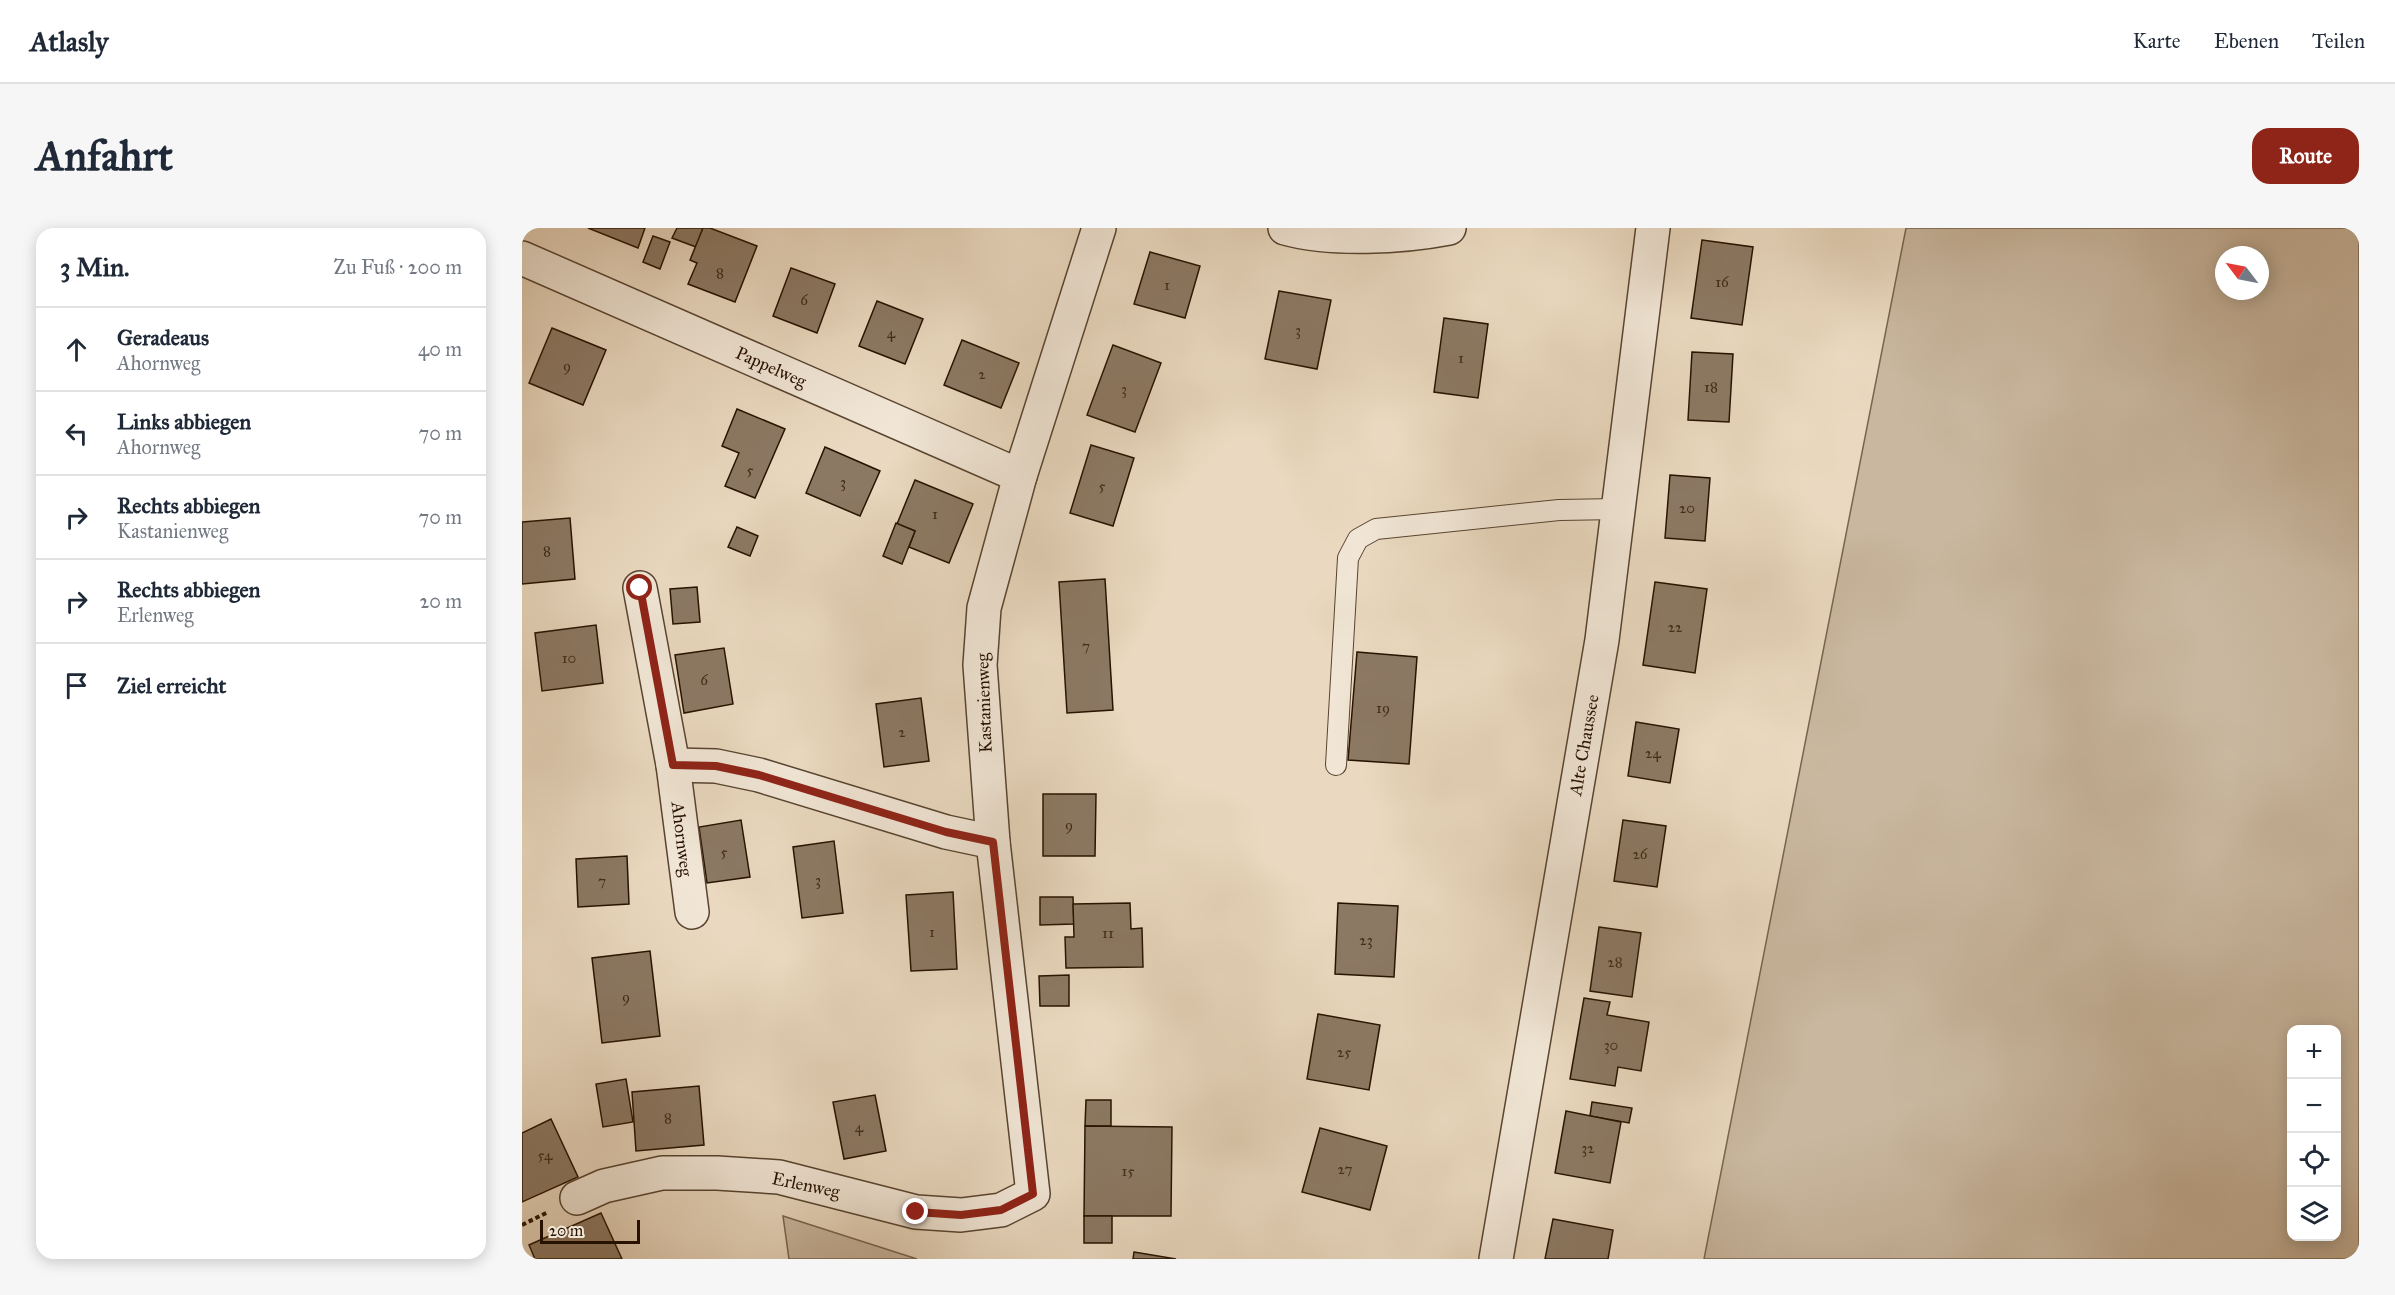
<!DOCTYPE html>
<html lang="de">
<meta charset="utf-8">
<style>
body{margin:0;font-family:"IM FELL Great Primer",serif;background:#f6f6f7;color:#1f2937}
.controls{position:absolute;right:18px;bottom:18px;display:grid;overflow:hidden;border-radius:12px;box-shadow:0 3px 15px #0003}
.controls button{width:54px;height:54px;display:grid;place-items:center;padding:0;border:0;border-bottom:2px solid #e0e1e3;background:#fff;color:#1f2937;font:30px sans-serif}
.compass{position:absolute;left:1693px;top:18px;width:54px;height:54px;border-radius:50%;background:#fff;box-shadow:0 3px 15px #0003;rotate:302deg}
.scale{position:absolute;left:18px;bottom:15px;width:100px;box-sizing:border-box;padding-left:6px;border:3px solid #271200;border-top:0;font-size:16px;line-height:21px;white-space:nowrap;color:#271200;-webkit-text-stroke:4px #f1e6d6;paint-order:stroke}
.stop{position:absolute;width:18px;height:18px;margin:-14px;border:4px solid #8f2418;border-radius:50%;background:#fff}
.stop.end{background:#8f2418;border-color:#fff;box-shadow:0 2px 6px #0008}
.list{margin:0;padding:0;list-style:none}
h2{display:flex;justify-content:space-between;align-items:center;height:78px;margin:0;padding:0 24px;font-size:26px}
h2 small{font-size:20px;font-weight:400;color:#747a83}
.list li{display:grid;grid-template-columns:39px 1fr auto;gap:18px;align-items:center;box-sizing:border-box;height:84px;padding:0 24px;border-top:2px solid #e0e1e3}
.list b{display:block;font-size:22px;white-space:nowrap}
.list p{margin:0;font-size:20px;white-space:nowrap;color:#747a83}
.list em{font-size:20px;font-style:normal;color:#747a83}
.icon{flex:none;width:33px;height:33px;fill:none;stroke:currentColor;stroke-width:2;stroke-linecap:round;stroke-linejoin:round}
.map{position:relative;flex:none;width:1837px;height:1031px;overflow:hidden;border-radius:18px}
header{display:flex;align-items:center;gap:36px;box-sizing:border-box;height:84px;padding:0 30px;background:#fff;border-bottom:2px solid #e0e1e3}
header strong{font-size:28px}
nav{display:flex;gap:33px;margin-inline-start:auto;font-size:21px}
.intro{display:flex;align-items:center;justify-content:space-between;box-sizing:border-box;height:144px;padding:0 36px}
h1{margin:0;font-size:42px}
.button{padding:15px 27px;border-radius:18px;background:#8f2418;color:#fff;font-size:21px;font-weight:700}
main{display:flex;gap:36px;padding:0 36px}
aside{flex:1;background:#fff;border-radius:18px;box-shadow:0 3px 15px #0003}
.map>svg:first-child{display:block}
.green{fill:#c9b79f;stroke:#786450;stroke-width:1.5;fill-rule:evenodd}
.building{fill:#8c7964;stroke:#271200;stroke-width:1.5}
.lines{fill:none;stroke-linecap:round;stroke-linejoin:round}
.service-casing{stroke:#584430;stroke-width:22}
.minor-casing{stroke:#584430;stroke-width:36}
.path{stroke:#271200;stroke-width:4;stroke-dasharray:4.5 3;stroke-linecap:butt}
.service{stroke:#f1e6d6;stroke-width:20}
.minor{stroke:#f1e6d6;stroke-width:33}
.route{stroke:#8f2418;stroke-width:8}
.labels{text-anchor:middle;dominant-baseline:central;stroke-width:4.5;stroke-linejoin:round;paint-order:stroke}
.number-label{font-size:15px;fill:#402c19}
.street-label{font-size:18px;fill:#271200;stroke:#f1e6d6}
</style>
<header>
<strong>Atlasly</strong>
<nav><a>Karte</a><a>Ebenen</a><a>Teilen</a></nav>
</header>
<div class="intro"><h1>Anfahrt</h1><a class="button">Route</a></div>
<main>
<aside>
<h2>3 Min.<small>Zu Fuß · 200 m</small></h2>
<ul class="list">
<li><svg class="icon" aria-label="ahead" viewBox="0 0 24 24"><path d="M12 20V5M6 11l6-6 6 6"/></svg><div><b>Geradeaus</b><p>Ahornweg</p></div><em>40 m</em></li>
<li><svg class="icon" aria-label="left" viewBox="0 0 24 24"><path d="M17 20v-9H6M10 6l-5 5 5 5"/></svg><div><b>Links abbiegen</b><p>Ahornweg</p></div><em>70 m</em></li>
<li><svg class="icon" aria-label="right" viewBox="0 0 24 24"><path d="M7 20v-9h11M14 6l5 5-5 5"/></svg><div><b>Rechts abbiegen</b><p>Kastanienweg</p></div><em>70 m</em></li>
<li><svg class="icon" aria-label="right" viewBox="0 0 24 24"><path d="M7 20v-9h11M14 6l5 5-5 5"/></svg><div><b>Rechts abbiegen</b><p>Erlenweg</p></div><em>20 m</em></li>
<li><svg class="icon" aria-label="arrive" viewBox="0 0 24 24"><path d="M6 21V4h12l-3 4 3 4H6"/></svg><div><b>Ziel erreicht</b></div></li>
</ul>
</aside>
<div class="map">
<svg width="1837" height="1031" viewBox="0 0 1837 1031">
<rect width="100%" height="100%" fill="#ead9c0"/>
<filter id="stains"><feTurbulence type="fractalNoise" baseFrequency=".00333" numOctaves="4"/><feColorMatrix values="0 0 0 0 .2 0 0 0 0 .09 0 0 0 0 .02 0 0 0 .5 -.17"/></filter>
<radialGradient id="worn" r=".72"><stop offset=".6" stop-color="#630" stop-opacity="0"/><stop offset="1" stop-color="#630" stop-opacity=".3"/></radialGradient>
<g class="green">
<path d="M 1384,0 L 1837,0 L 1837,1031 L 1182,1031 ZM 1702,27 L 1738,27 L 1738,63 L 1702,63 ZM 1770,802 L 1814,802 L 1814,1008 L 1770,1008 Z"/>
<path d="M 261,988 L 395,1031 L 267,1031 Z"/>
</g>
<g class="building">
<path d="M 66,0 L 123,0 L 116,20 Z"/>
<path d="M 155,0 L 181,0 L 174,19 L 150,10 Z"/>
<path d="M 181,0 L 188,0 L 235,18 L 213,74 L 166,56 L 175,35 L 168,32 Z"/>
<path d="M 131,8 L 148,14 L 138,41 L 121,34 Z"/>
<path d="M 1180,12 L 1231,19 L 1220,97 L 1169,90 Z"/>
<path d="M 628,24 L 678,38 L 663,90 L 612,76 Z"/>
<path d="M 269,40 L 313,56 L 295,105 L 251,88 Z"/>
<path d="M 757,63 L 809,72 L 795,141 L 743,131 Z"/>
<path d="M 355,73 L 401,91 L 383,136 L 337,118 Z"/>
<path d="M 922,90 L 966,96 L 956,170 L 912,164 Z"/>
<path d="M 30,100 L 84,122 L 61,177 L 7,155 Z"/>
<path d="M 440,112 L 497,135 L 479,180 L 422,157 Z"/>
<path d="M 591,117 L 639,135 L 613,204 L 565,187 Z"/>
<path d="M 1170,124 L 1211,126 L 1207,194 L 1166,192 Z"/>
<path d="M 215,181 L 263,201 L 233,270 L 203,258 L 217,225 L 200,218 Z"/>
<path d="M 569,217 L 612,230 L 591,298 L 548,285 Z"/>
<path d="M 303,219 L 358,243 L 338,288 L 284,265 Z"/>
<path d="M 1148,247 L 1188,250 L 1183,313 L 1143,310 Z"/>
<path d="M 393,252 L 451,276 L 427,335 L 387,319 L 393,303 L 375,296 Z"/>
<path d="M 48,290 L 53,351 L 0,356 L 0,294 Z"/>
<path d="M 374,295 L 393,303 L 380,336 L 361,328 Z"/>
<path d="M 215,299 L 236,308 L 228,328 L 206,319 Z"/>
<path d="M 583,351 L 591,482 L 545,485 L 537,354 Z"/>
<path d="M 1133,354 L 1185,361 L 1173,445 L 1121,437 Z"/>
<path d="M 175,359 L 178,394 L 151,396 L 148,361 Z"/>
<path d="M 74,397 L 81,455 L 20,463 L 13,405 Z"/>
<path d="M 202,420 L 211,476 L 162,485 L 153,427 Z"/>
<path d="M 835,424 L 895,429 L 887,536 L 826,532 Z"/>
<path d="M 399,470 L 407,533 L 362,539 L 354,476 Z"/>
<path d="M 1114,494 L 1157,501 L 1148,555 L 1106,548 Z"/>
<path d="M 521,566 L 574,566 L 573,628 L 521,628 Z"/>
<path d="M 219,592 L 228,649 L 185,655 L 177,599 Z"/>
<path d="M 1101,592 L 1144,598 L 1135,659 L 1092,653 Z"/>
<path d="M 312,613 L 321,685 L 280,690 L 271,619 Z"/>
<path d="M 105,628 L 107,676 L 56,679 L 54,631 Z"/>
<path d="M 431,664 L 435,741 L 389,743 L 384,667 Z"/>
<path d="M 518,669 L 551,669 L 552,696 L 518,697 Z"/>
<path d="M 608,675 L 609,701 L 620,700 L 621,739 L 544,740 L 543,709 L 552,709 L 551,676 Z"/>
<path d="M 816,675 L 876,678 L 872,749 L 813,746 Z"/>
<path d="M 1077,699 L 1119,705 L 1110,769 L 1068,763 Z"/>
<path d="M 128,723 L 138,808 L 80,815 L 70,730 Z"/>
<path d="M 547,747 L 547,778 L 518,778 L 517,748 Z"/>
<path d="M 1062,770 L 1088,774 L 1085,787 L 1127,794 L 1119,843 L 1096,839 L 1093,858 L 1048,851 Z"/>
<path d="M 796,786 L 858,797 L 847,862 L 785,851 Z"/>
<path d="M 104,851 L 111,894 L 81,899 L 74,856 Z"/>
<path d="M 177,858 L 182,917 L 114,923 L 110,864 Z"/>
<path d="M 353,867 L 364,923 L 322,931 L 311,874 Z"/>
<path d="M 564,872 L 589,872 L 589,898 L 563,898 Z"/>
<path d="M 1070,874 L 1110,880 L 1107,895 L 1068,888 Z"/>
<path d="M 1044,883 L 1099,894 L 1088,955 L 1033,945 Z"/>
<path d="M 29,891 L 56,949 L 0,974 L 0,905 Z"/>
<path d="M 563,898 L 650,899 L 649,988 L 562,988 Z"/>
<path d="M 798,900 L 865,918 L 848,982 L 780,964 Z"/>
<path d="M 79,985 L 100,1031 L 13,1031 L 7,1017 Z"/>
<rect x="562" y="988" width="28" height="27"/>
<path d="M 1031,991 L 1091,1002 L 1086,1031 L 1023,1031 Z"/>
<path d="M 612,1024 L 654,1031 L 611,1031 Z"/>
</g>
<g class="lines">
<g class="service-casing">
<path id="service" d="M 814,537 L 826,330 L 836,311 L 854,301 L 1037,282 L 1096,281"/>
</g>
<g class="minor-casing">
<g id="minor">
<path d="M 763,0 C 810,13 880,9 927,0"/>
<path d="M 0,30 L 498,248"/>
<path d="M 118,360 L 151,537 L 170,684"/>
<path d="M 151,537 L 194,538 L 237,547 L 424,604 L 471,614"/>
<path d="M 55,970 L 82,958 L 140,945 L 195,945 L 257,949 L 394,984 L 439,987 L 479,982 L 511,966 L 471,614 L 458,437 L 462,380 L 498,248 L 577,0"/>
<path d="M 974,1031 L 1080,412 L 1131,0"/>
</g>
</g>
<path class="path" d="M 0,997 L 26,984"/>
<use href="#service" class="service"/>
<use href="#minor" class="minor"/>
</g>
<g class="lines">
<path class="route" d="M 118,360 L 151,537 L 194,538 L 237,547 L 424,604 L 471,614 L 511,966 L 479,982 L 439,987 L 394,984"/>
</g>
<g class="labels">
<g class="number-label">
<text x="198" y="45">8</text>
<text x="1200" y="54">16</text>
<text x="645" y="57">1</text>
<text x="282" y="72">6</text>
<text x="776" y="102">3</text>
<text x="369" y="105">4</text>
<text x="939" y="130">1</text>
<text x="45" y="138">9</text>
<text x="460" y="146">2</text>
<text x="1189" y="159">18</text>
<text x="602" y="161">3</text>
<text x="228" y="242">5</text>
<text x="321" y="254">3</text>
<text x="580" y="258">5</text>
<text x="1165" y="280">20</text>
<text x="413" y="286">1</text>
<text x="25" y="323">8</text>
<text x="1153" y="399">22</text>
<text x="564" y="418">7</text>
<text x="47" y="430">10</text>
<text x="182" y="452">6</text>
<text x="861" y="480">19</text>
<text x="380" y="504">2</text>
<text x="1131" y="525">24</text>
<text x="547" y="597">9</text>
<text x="202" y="624">5</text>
<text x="1118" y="626">26</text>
<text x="296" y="652">3</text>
<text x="80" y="653">7</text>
<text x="410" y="704">1</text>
<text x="586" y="705">11</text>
<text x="844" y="712">23</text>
<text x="1093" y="734">28</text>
<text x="104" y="769">9</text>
<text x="1089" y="817">30</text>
<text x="822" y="824">25</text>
<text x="146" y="890">8</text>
<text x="337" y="899">4</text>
<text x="1066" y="920">32</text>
<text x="23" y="927">54</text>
<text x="823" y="941">27</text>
<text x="606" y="943">15</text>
</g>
<g class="street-label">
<text transform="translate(249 139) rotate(24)">Pappelweg</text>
<text transform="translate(462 475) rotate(-92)">Kastanienweg</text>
<text transform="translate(1062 517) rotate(-80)">Alte Chaussee</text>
<text transform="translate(160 611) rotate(83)">Ahornweg</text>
<text transform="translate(284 957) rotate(12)">Erlenweg</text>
</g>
</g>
<rect width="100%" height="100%" filter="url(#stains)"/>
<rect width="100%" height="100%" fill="url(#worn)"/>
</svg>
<div class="controls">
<button>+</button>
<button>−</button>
<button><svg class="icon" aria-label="locate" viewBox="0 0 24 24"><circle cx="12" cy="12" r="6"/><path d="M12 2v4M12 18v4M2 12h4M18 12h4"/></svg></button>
<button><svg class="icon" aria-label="layers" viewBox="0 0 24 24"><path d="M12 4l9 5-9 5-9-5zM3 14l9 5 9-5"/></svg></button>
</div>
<svg class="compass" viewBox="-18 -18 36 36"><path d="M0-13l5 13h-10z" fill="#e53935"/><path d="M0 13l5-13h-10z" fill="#747a83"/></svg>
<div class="scale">20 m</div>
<div class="stop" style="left:118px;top:360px"></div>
<div class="stop end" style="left:394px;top:984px"></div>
</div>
</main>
